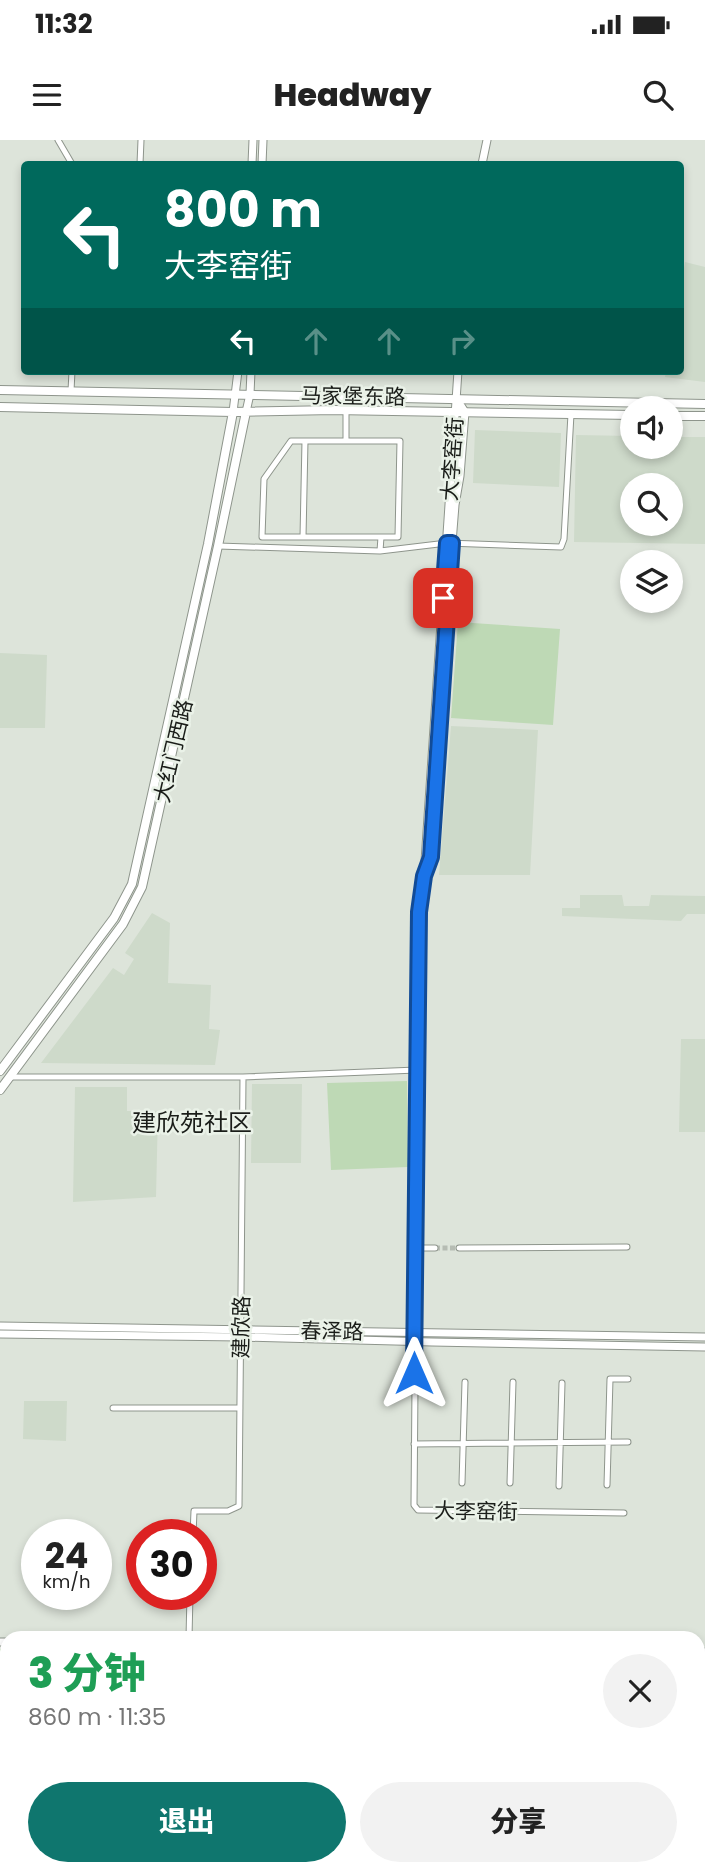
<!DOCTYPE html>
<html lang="zh">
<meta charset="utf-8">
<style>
body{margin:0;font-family:Poppins,"Noto Sans SC",sans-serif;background:#f2f2f2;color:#222;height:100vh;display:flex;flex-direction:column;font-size:26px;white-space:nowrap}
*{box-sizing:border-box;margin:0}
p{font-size:23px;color:#767676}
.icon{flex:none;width:38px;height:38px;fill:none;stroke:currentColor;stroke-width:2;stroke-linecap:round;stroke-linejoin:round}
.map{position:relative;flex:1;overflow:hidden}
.sheet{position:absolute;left:0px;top:1491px;width:705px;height:245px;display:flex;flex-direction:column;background:#fff;border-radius:21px 21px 0 0;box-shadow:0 4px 10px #0003}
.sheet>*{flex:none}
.hud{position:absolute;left:21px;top:21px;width:663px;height:214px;border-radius:7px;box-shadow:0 4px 10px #0003;background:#00695c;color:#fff;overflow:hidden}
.tools{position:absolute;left:620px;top:256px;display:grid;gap:14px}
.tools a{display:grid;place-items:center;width:63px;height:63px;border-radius:50%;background:#fff;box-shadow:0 4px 10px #0003;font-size:35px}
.speed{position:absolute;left:21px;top:1379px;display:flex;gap:14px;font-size:35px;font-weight:700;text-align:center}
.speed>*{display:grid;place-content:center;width:91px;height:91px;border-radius:50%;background:#fff;box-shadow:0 4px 10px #0003;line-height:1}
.speed small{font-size:18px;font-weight:400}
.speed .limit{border:10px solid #d22;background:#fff;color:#111}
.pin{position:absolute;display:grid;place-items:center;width:60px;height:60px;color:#fff;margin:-30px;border-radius:14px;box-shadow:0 4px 10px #0006}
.me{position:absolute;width:77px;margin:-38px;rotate:0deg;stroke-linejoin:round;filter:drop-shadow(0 0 5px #0008)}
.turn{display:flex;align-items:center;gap:24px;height:147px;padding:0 28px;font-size:32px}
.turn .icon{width:91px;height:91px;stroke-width:2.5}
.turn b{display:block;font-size:49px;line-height:60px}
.lanes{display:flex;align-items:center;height:66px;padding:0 28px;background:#0003;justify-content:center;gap:35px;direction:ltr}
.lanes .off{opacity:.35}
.round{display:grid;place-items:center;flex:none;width:74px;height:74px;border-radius:37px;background:#f2f2f2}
.summary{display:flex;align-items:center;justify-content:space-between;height:119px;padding:0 28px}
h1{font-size:42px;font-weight:800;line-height:52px;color:#1e9e55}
.action{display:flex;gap:14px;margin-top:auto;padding:14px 28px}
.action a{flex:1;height:80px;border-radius:42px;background:#0f766e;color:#fff;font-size:28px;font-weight:800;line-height:80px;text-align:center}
.action a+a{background:#f2f2f2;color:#222}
.status{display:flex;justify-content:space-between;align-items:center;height:49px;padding:0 35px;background:#fff;direction:ltr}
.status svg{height:19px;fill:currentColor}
header{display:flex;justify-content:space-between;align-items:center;height:91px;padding:0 28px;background:#fff;font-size:32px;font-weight:800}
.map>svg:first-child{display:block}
</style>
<div class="status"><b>11:32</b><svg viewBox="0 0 49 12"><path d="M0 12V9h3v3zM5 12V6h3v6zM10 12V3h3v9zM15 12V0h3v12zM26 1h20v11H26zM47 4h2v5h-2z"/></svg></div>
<header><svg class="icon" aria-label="menu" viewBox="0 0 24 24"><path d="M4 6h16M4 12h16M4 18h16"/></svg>Headway<svg class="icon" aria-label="search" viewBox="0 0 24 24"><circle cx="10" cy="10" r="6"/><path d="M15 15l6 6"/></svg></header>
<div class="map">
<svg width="705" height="1736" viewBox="0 0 705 1736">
<rect width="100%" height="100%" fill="#dde4da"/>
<path fill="#cedaca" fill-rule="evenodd" d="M685,122L705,127V242L665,237L666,231H681V146Z
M475,290L561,293L559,347L473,343Z
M576,295L632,296V306H670V297H705V404L574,402ZM632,345H670V383H632Z
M0,513L47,515L45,588H0Z
M451,586L538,590L530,735H439Z
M580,755H622L624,766H649L651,755L705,756V774H687L681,781L562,776V768H580Z
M152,773L170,783L168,843L211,845L209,889L220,890L215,925L41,923L113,828L124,835L134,819L125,813Z
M681,899H705V992H679Z
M252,944H302L301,1023H251Z
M75,947H127V971H158L156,1057L73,1062Z
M24,1261H67L66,1301L23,1299Z"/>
<path fill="#bed9b5" d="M458,482L560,489L553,585L451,578Z
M407,941L408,1027L331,1030L327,943Z"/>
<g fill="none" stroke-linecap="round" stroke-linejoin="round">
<path stroke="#b6bcb3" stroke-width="5" stroke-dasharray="5 2.5" stroke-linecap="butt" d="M435,1108H459"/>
<g stroke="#8e958c" stroke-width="7">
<path id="minor" d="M58,0L72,24
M140,24L141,0
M71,251L72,231
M346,301V271
M303,397L305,301
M218,406L380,411L447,403L561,407L564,399L571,274
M380,411L381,397H398L400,301H291L264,339L262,397H381
M424,736L419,772L414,1365L418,1370L624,1373
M9,937H243L417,930
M416,1108H435
M459,1108L627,1107
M113,1268H240
M414,1304L628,1302
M462,1343L465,1242
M510,1343L513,1242
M607,1345L610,1239H628
M559,1346L562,1243
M193,1395L194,1371H228L239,1366L243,937
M189,1498L190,1454
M698,1720L705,1714
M633,1729L639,1736
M564,1736L572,1729
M647,1736L654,1729
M679,1736L687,1729"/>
</g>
<g stroke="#8e958c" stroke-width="9">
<path id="tertiary" d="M252,24L253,0
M262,24L263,0
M482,24L487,0
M456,258L465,272L460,336L455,365L452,403L431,717L424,736L458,231
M233,272L238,231
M246,272L250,254L251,231
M0,1186L705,1197
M0,1194L241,1197L432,1202L705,1207
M0,1502H7
M698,1512H705
M0,1554L7,1556
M698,1569H705"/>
</g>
<g stroke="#8e958c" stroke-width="10">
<path id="secondary" d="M0,250L705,264
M0,267L233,272L334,270L632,275
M670,276H705
M0,931L114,778L132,744L208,404L233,272
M0,950L123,784L142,747L218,406L246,272"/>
</g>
<g stroke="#bfc0bf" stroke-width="11">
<path id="trunk" d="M0,1514H7
M698,1523H705
M0,1546H7
M698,1556H705"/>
</g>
<use href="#minor" stroke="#fff" stroke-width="5"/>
<use href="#tertiary" stroke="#fff" stroke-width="7"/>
<use href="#secondary" stroke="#fff" stroke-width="8"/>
<use href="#trunk" stroke="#8ecc77" stroke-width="10"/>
</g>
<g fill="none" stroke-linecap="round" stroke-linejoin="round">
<g stroke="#114b97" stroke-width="18">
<path id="route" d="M414,1233L419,772L424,736L431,717L452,403H447L443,458"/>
</g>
<use href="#route" stroke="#1a73e8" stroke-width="12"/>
</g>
<g text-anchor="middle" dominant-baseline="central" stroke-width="5" stroke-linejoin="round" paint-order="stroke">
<g font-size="21" fill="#1a1d19" stroke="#eaf2e8">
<text transform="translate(353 256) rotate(1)">马家堡东路</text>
<text transform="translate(452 319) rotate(-86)">大李窑街</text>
<text transform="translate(173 611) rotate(-77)">大红门西路</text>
<text transform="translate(241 1187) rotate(-89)">建欣路</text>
<text transform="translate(332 1191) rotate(1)">春泽路</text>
<text transform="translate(476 1371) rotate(1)">大李窑街</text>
</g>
<g font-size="24" fill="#1a1d19" stroke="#eaf2e8">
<text x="192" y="982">建欣苑社区</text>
</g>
</g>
</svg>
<div class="tools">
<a><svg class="icon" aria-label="sound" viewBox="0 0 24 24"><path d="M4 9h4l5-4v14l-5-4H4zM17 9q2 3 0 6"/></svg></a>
<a><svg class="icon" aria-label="search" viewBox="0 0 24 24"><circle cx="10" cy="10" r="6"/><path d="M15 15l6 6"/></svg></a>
<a><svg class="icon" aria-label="layers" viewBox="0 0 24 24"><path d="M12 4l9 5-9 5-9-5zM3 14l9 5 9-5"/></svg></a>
</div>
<div class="speed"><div>24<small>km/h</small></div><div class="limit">30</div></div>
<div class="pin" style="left:443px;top:458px;background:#d93025"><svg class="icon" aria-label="arrive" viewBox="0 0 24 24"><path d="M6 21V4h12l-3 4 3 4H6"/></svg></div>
<svg class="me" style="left:414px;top:1233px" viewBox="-20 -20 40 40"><path d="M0-17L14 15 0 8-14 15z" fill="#1a73e8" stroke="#fff" stroke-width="4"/></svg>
<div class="hud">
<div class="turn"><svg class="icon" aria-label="left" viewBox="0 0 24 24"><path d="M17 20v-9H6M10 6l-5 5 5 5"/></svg><div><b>800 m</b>大李窑街</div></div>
<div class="lanes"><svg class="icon" aria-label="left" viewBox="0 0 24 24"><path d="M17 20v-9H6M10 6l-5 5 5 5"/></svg><svg class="icon off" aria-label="ahead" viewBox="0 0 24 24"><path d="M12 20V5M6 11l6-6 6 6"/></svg><svg class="icon off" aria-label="ahead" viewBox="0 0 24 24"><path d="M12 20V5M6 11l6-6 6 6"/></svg><svg class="icon off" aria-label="right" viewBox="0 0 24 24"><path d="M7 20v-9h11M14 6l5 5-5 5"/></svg></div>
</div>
<section class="sheet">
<div class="summary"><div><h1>3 分钟</h1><p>860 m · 11:35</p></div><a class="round"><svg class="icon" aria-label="close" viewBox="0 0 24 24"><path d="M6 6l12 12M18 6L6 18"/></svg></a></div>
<div class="action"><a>退出</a><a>分享</a></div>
</section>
</div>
